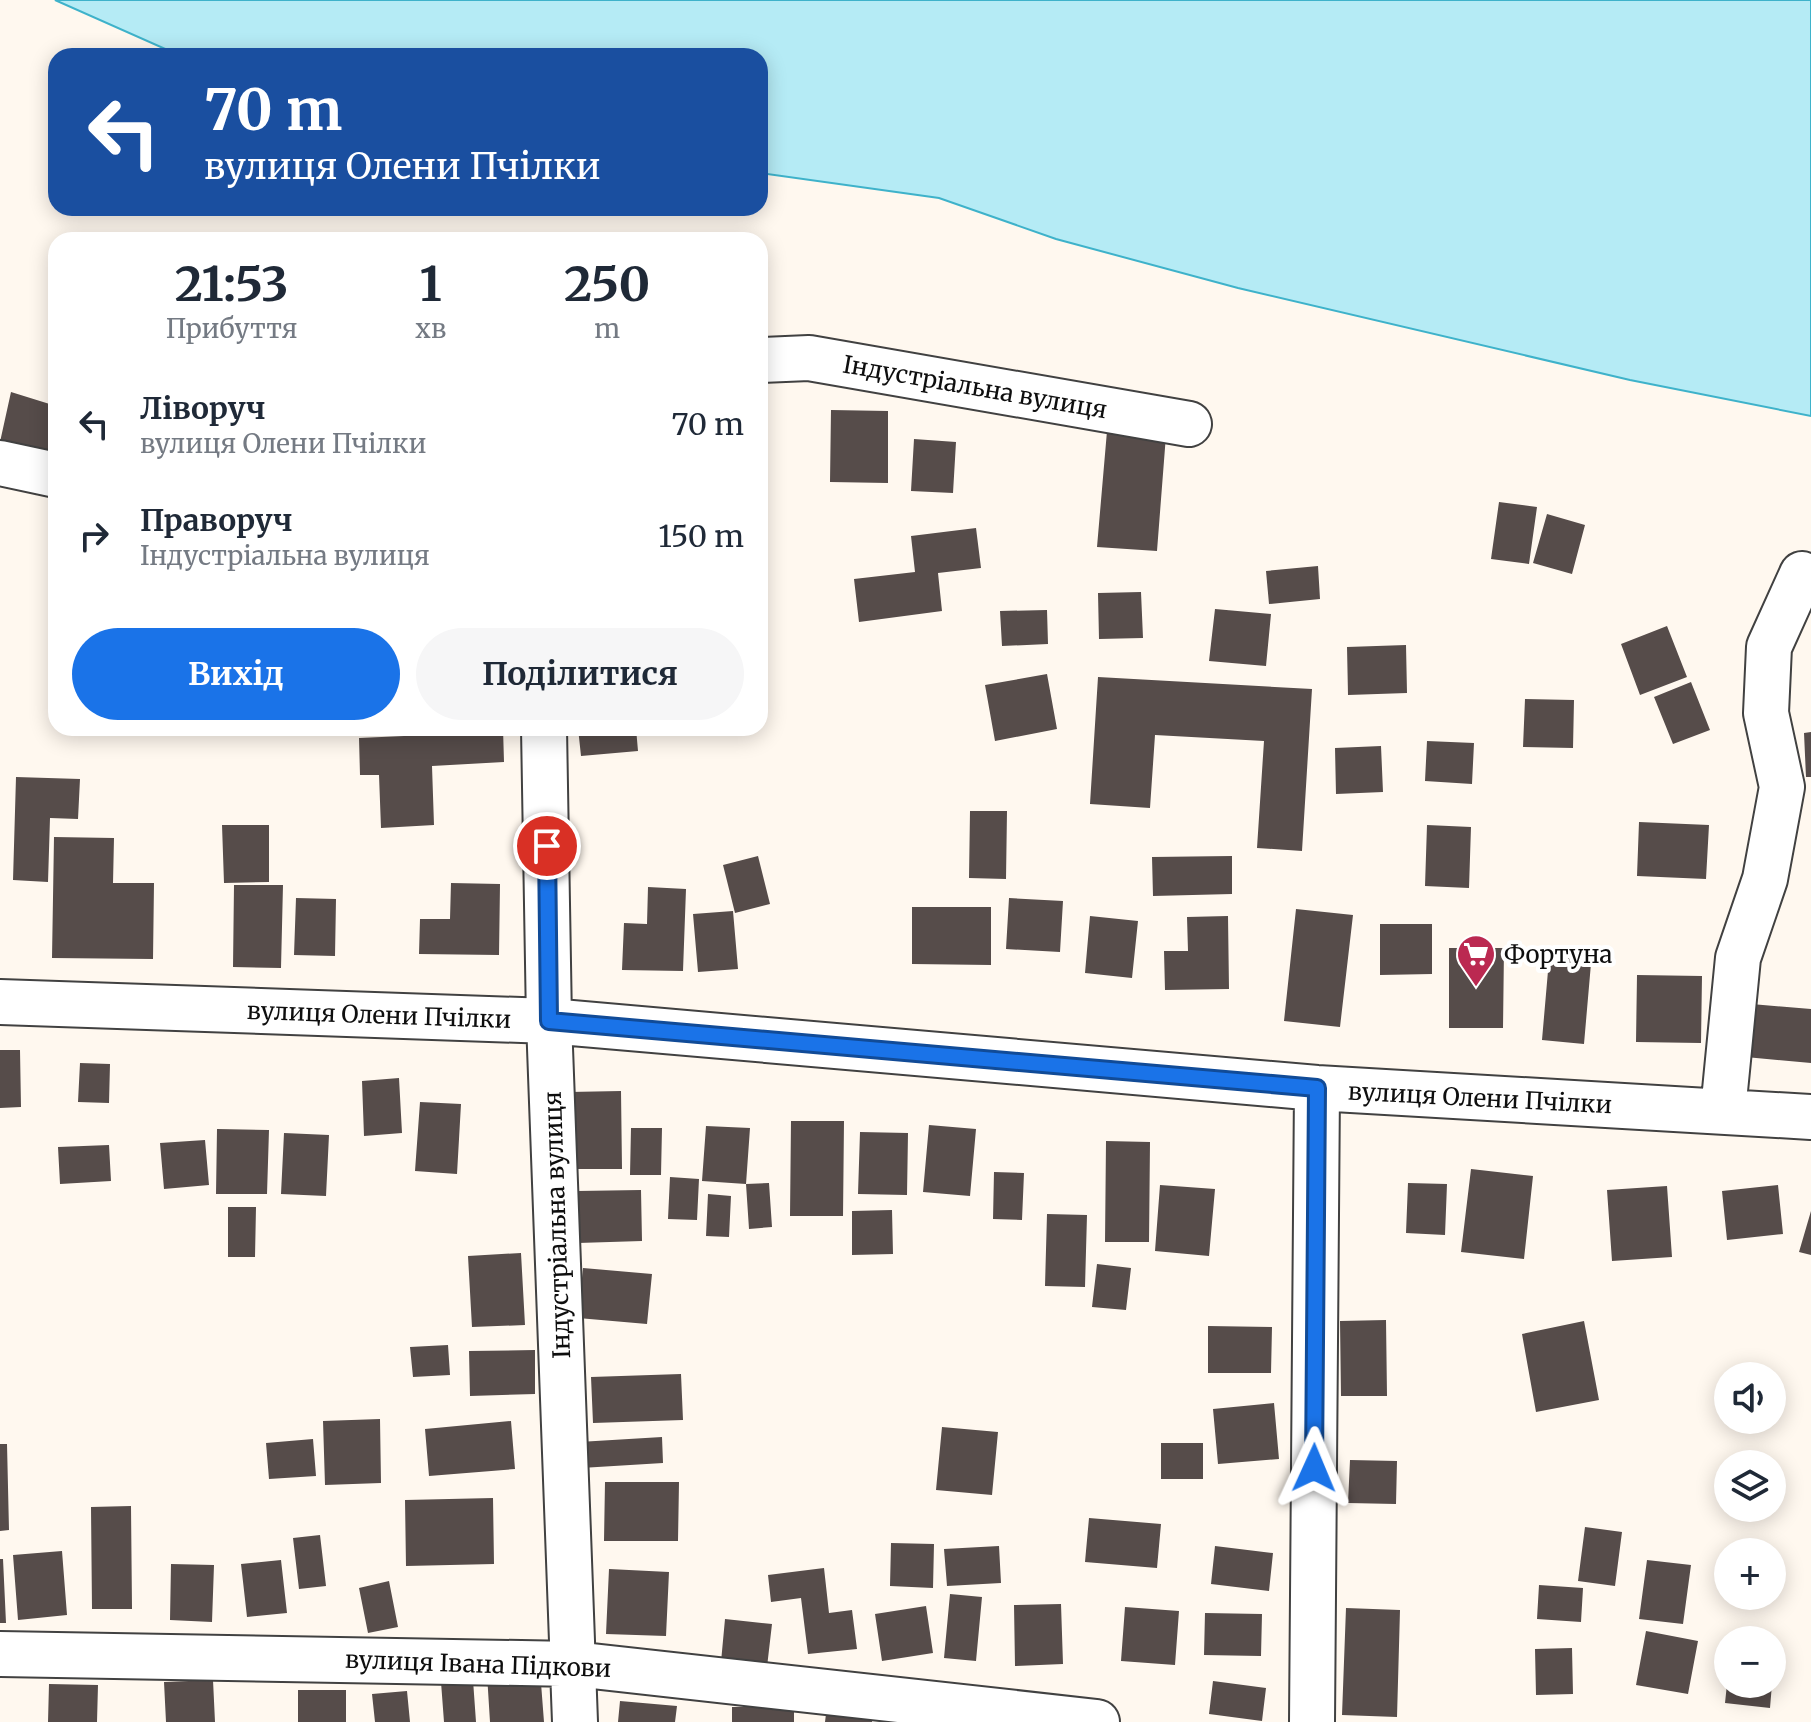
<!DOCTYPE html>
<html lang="uk">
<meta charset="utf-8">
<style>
body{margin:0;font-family:Merriweather,serif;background:#f6f6f7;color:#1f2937;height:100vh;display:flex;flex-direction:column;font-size:30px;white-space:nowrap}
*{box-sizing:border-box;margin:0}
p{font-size:26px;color:#747a83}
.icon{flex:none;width:44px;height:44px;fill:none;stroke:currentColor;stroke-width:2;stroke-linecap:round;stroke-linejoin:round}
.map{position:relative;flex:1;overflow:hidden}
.panel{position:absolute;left:48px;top:232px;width:720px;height:504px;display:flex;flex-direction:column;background:#fff;border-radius:24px;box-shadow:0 4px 20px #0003}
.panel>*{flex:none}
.hud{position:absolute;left:48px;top:48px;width:720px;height:168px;border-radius:24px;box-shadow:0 4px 20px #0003;background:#1a4fa0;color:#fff;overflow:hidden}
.tools{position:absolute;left:1714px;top:1362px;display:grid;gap:16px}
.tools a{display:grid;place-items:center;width:72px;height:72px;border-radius:50%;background:#fff;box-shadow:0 4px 20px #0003;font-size:40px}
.pin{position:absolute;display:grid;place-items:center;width:68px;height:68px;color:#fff;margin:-34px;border:4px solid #fff;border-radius:50%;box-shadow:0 2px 8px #0007}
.me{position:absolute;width:88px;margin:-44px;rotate:1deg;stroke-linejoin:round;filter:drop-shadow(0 0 6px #0008)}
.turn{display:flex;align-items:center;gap:28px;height:168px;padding:0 24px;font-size:36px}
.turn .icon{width:104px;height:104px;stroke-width:2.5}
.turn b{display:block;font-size:56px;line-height:68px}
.eta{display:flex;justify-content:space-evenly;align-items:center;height:136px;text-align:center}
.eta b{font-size:48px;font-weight:700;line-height:56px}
.cta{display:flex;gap:16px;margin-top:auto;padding:16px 24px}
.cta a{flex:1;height:92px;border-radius:48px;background:#1a73e8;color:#fff;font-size:32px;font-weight:700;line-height:92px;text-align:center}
.cta a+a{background:#f6f6f7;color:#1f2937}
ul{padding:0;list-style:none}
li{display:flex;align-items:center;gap:24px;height:112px;padding:0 24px}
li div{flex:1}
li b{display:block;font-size:30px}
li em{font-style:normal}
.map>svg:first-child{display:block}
</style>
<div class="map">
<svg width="1811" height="1722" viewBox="0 0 1811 1722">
<rect width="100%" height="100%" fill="#fff8ef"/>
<path fill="#b5ebf5" stroke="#3eb2ca" stroke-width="2" d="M55,0H1811V416L1630,380L1238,288L1056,239L939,198L760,173V56H181Z"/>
<path fill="#564c4a" d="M11,392L56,406V459L0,442Z
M831,410L888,411V483L830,482Z
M1107,431L1166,435L1157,551L1097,547Z
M914,439L956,442L953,493L911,491Z
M1499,502L1537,507L1529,564L1491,559Z
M1547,514L1585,525L1572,574L1533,563Z
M976,528L981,568L938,573L942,611L859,622L854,579L915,572L911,536Z
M1318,566L1320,599L1269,604L1266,571Z
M1141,592L1143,638L1099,639L1098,593Z
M1215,609L1271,614L1266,666L1209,661Z
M1047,610L1048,644L1002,646L1000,611Z
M1667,626L1687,677L1640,695L1621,644Z
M1406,645L1407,693L1348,695L1347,647Z
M1047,674L1057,729L995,741L985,685Z
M1098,677L1312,689L1302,851L1257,848L1264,741L1155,735L1150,808L1090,804Z
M1691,682L1710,730L1673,744L1654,697Z
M1525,699L1574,700L1573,748L1523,747Z
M404,728H503L504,762L432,766L434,825L381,828L379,775H360L359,738L404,736Z
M578,728H636L638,751L581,756Z
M1811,732V777H1806L1804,733Z
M1427,741L1474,743L1472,784L1425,781Z
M1381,746L1383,792L1336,794L1335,748Z
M16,777L80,779L78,819L50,818L48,882L13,880Z
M970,811H1007L1006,879L969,878Z
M1639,822L1709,825L1706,879L1637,876Z
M222,825H269V882L224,883Z
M1427,825L1471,827L1469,888L1425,886Z
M54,837L114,838L113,883H154L153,959L52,958Z
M758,856L770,904L735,913L723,865Z
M1232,856V894L1153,896L1152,857Z
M451,883L500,884L499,955L419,954L420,919H450Z
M234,885H283L281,968L233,967Z
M648,887L686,889L683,971L622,970L624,923L647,924Z
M296,898L336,899L335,956L294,955Z
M1009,898L1063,901L1060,952L1006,949Z
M912,907H991V965L912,964Z
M1296,909L1353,915L1340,1027L1284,1021Z
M733,911L738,969L698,972L693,914Z
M1090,916L1138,921L1132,978L1085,973Z
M1228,916L1229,989L1165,990L1164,951H1188L1187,917Z
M1380,924H1432V974L1380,975Z
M1449,948H1504L1503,1028H1449Z
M1550,948L1592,952L1584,1044L1542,1040Z
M1637,975L1702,976L1701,1043L1636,1042Z
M1740,1003L1811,1009V1063L1735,1056Z
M0,1050H20L21,1107L0,1108Z
M80,1063L110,1064L109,1103L78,1102Z
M399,1078L402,1133L364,1136L362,1081Z
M621,1091L622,1169H570L569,1092Z
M420,1102L461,1104L457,1174L415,1171Z
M791,1121H844L843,1216H790Z
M929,1125L976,1129L970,1196L923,1192Z
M706,1126L750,1128L746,1184L702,1181Z
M631,1128H662L661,1175H630Z
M217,1129L269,1130L267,1194H216Z
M860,1132L908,1133L907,1195L858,1194Z
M284,1133L329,1135L326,1196L281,1194Z
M205,1140L209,1185L164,1189L160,1143Z
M1106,1141L1150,1142L1149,1242H1105Z
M109,1145L111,1181L60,1184L58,1147Z
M1471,1169L1533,1176L1524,1259L1461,1252Z
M994,1172L1024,1173L1022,1220L993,1219Z
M670,1177L699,1179L697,1220L668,1219Z
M769,1183L772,1227L749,1229L746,1184Z
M1408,1183L1447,1184L1445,1235L1406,1233Z
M1160,1185L1215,1189L1209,1256L1155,1251Z
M1778,1185L1783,1234L1727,1240L1722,1191Z
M1667,1186L1672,1257L1612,1261L1607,1190Z
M641,1190L642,1241L578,1243L577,1191Z
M708,1194L731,1196L729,1237L706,1236Z
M228,1207H256L255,1257H228Z
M892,1210L893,1254L852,1255V1211Z
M1811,1211V1255L1799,1252Z
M1047,1214L1087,1215L1085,1287L1045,1286Z
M521,1253L525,1325L472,1327L468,1256Z
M1097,1264L1131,1268L1126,1310L1092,1307Z
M583,1268L652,1274L647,1324L578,1318Z
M1386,1320L1387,1396H1341L1340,1321Z
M1584,1321L1599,1400L1536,1412L1522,1334Z
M1208,1326L1272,1327L1271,1373H1208Z
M448,1345L450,1375L413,1377L410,1347Z
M535,1350V1394L470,1396L469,1351Z
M681,1374L683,1420L593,1423L591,1377Z
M1274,1403L1279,1459L1218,1464L1213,1409Z
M380,1419L381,1483L325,1485L323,1421Z
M511,1421L515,1469L429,1476L425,1429Z
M942,1427L998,1432L992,1495L936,1490Z
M662,1437L663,1463L581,1468L579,1442Z
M313,1439L316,1476L269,1479L266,1443Z
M1161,1443H1203V1479H1161Z
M0,1444H7L9,1530L0,1531Z
M1350,1460L1397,1461L1396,1504L1348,1503Z
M605,1482H679L678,1541H604Z
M493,1498L494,1564L406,1566L405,1500Z
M131,1506L132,1609H92L91,1507Z
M1089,1518L1161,1524L1157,1568L1085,1562Z
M1585,1527L1622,1532L1615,1586L1578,1581Z
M320,1535L326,1586L299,1589L293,1538Z
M891,1543L934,1544L933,1588L890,1586Z
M999,1546L1001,1583L947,1586L944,1549Z
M1215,1546L1273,1553L1269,1591L1211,1584Z
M62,1551L67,1615L18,1620L13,1555Z
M0,1559H3L6,1623H0Z
M281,1560L287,1613L247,1617L241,1564Z
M1647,1560L1691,1565L1683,1624L1639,1619Z
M171,1564L214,1565L212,1622L170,1620Z
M824,1568L829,1613L852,1610L857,1649L808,1654L801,1598L771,1602L768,1575Z
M609,1569L669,1572L666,1636L606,1634Z
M389,1581L398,1627L368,1633L359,1588Z
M1539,1585L1583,1588L1581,1622L1537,1619Z
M950,1594L982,1597L976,1661L944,1658Z
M1061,1604L1063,1664L1015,1666L1014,1605Z
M926,1606L933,1653L882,1661L875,1614Z
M1125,1607L1179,1611L1175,1665L1121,1661Z
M1346,1608L1400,1610L1397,1717L1342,1715Z
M1205,1613L1262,1614L1261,1656L1204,1655Z
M725,1619L772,1624L767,1667L721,1662Z
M1646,1631L1698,1641L1688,1694L1636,1685Z
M1572,1648L1573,1694L1536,1695L1535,1649Z
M540,1670L544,1722H490L487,1674Z
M213,1680L215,1722H166L164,1682Z
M473,1680L476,1722H444L441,1682Z
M1213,1681L1266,1688L1262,1721L1209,1714Z
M49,1684L98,1685L97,1722H48Z
M1727,1684H1772L1770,1708L1725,1703Z
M298,1690H346V1722H298Z
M407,1691L410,1722H375L372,1694Z
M620,1701L677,1706L675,1722H618Z
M794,1706V1722H732V1707Z
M827,1706L873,1713L872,1722H825Z"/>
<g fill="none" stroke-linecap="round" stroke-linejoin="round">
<g stroke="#414141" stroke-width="48">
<path id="minor" d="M760,360L809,358L1189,424
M0,463L56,475
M544,728L549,1021L575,1722
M0,1002L549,1021L1317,1088L1811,1117
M1723,1111L1738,958L1765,879L1782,787L1766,713L1769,647L1802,574
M0,1654L574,1664L1097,1722
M1312,1722L1317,1088"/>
</g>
<use href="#minor" stroke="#fff" stroke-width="44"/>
</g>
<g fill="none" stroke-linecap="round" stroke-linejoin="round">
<g stroke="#114b97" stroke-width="20">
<path id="route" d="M547,846L549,1021L1317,1088L1314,1468"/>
</g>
<use href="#route" stroke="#1a73e8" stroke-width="14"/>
</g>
<defs>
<g id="supermarket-pin" transform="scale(2)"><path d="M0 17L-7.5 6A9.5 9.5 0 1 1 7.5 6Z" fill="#bb2951" stroke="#fff"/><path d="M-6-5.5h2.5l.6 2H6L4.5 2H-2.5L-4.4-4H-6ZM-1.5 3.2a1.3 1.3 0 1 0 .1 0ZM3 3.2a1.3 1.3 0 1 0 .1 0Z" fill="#fff"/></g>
</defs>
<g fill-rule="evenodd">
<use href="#supermarket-pin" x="1476" y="954"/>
</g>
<g text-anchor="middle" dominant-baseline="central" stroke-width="8" stroke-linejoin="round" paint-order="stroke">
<g font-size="24" fill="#0e0e0e" stroke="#fff">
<text transform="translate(975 387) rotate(10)">Індустріальна вулиця</text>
<text transform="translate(379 1015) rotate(2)">вулиця Олени Пчілки</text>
<text transform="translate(1480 1098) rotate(3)">вулиця Олени Пчілки</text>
<text transform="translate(557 1225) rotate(-92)">Індустріальна вулиця</text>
<text transform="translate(478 1664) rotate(2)">вулиця Івана Підкови</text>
</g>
<g font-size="24" fill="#0e0e0e" stroke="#fff" text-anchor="start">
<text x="1504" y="954">Фортуна</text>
</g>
</g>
</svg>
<div class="tools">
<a><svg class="icon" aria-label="sound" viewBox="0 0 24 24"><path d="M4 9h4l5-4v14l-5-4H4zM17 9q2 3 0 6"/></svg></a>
<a><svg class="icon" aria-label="layers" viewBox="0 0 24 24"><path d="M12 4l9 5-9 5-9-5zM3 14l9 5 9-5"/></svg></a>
<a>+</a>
<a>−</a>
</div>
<div class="pin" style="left:547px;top:846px;background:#d93025"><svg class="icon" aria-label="arrive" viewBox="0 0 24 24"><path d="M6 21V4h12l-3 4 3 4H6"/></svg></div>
<svg class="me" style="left:1314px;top:1468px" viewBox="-20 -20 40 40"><path d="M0-17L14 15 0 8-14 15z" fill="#1a73e8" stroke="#fff" stroke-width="4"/></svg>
<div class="hud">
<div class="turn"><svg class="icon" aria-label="left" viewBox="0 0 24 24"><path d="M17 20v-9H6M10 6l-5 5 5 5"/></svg><div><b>70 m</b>вулиця Олени Пчілки</div></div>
</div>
<section class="panel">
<div class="eta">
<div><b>21:53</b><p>Прибуття</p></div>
<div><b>1</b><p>хв</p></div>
<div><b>250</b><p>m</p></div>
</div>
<ul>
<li><svg class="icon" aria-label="left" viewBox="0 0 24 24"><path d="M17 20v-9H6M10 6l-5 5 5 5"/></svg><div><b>Ліворуч</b><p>вулиця Олени Пчілки</p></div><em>70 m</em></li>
<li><svg class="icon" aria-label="right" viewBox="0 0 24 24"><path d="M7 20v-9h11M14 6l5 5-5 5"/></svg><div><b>Праворуч</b><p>Індустріальна вулиця</p></div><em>150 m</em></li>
</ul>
<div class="cta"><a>Вихід</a><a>Поділитися</a></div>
</section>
</div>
